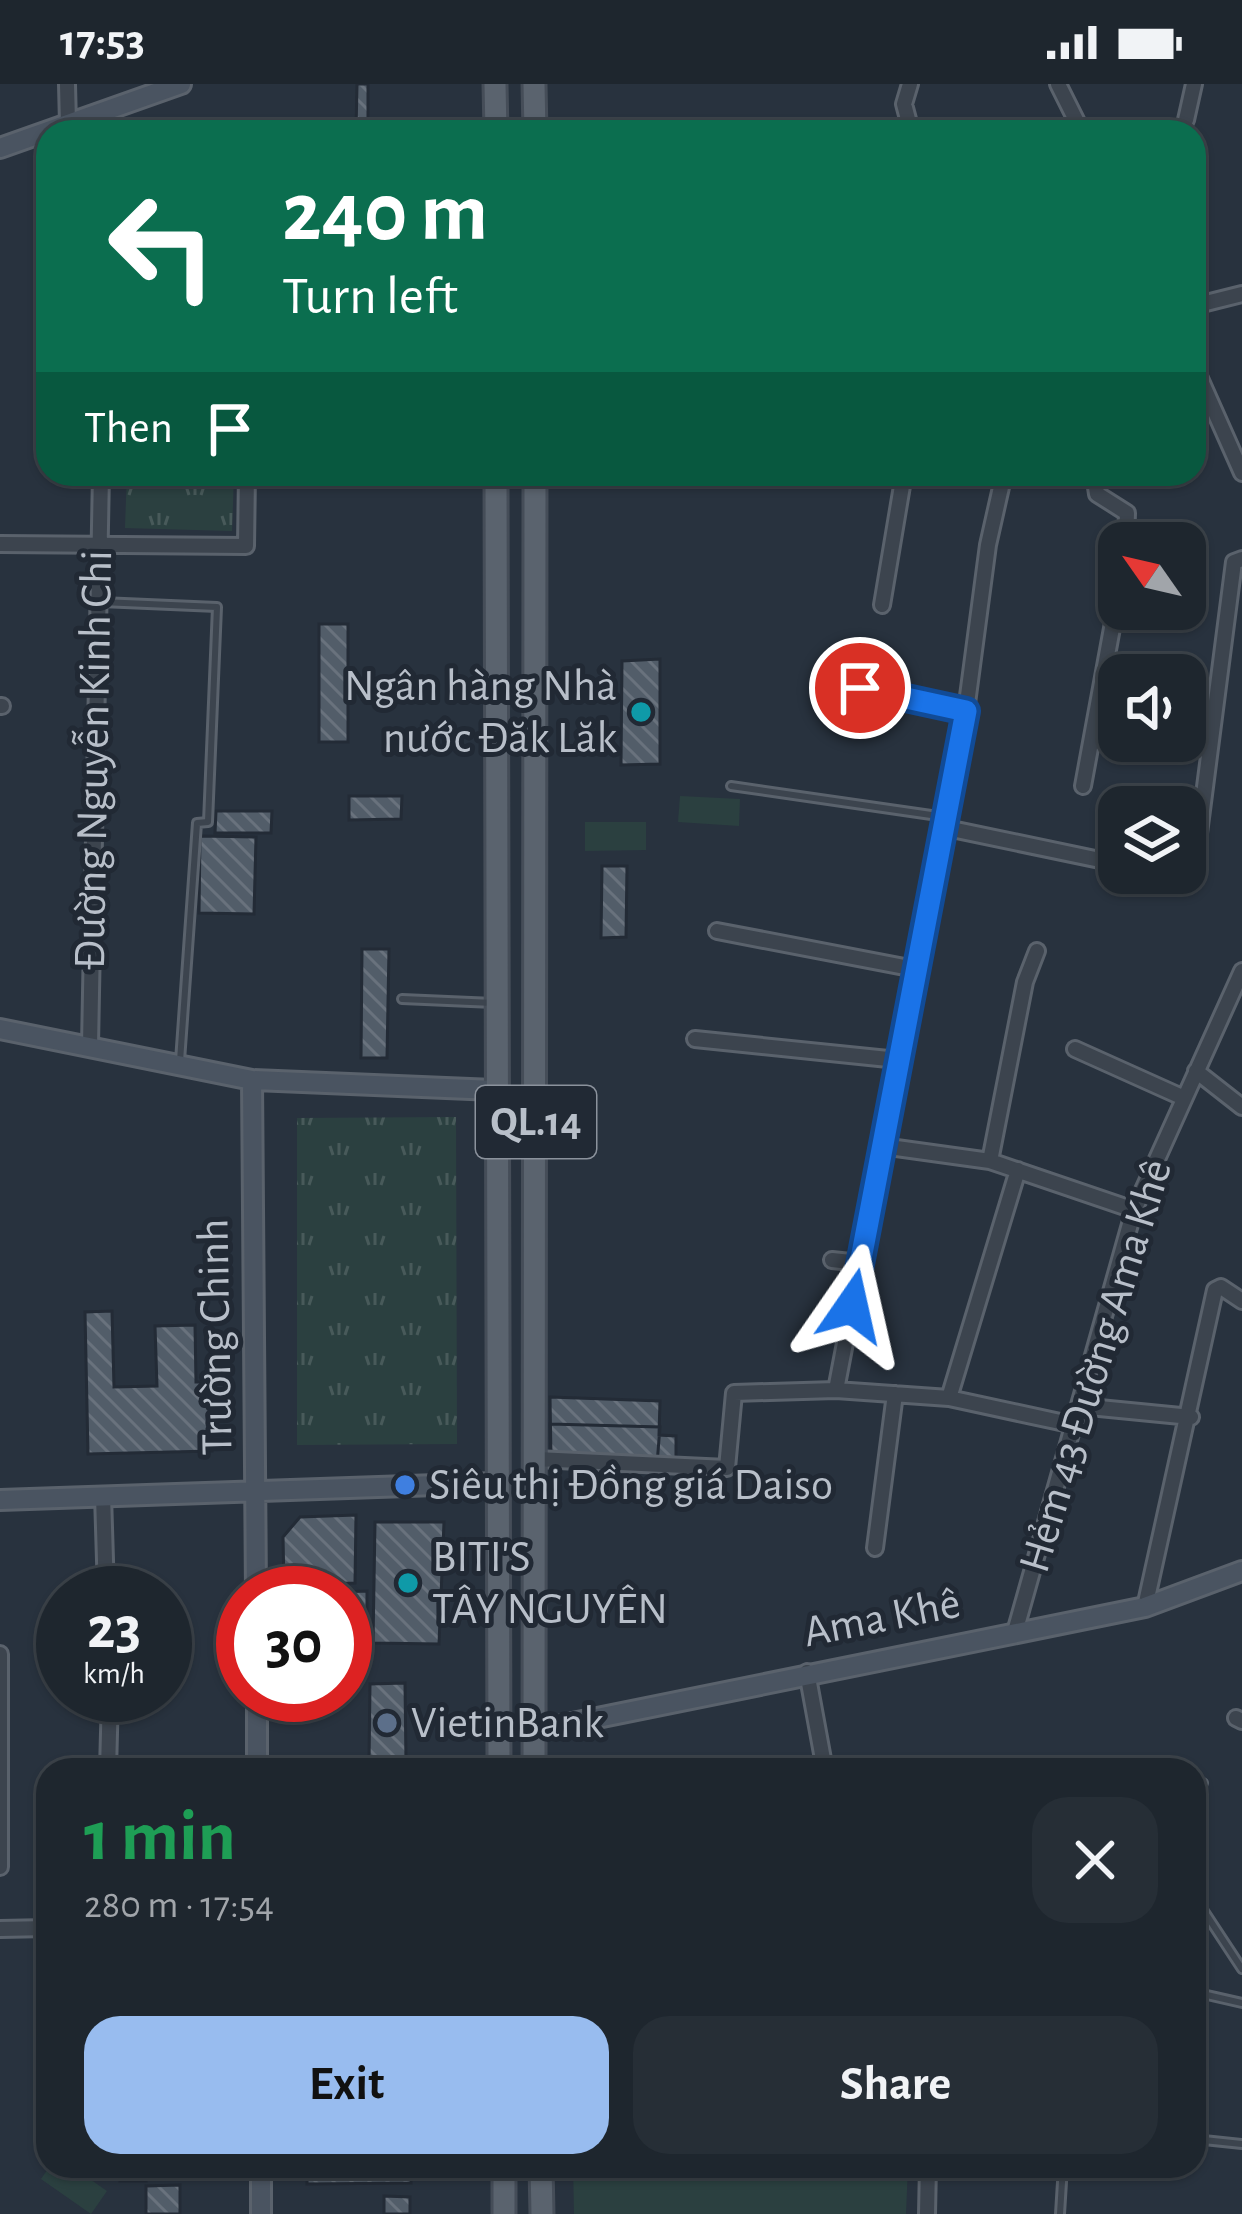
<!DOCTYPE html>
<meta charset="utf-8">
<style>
body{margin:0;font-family:"Alegreya Sans",sans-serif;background:#262e36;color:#f1f3f6;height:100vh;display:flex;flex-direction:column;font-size:45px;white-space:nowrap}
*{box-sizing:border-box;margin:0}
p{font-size:39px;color:#a1a5aa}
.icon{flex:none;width:66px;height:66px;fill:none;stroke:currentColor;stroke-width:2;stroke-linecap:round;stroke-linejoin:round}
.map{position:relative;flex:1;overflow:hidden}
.sheet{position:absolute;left:36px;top:1674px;width:1170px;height:420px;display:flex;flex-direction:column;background:#1e262e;border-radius:36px;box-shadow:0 3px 9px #0004,0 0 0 3px #3c434a}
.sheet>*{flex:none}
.guide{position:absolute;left:36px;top:36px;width:1170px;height:366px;border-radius:36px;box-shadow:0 3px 9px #0004,0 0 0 3px #3c434a;background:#0b6e4f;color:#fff;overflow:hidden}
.needle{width:78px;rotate:304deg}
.buttons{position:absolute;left:1098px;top:438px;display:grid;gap:24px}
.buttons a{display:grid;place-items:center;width:108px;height:108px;border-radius:24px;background:#1e262e;box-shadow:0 3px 9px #0004,0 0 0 3px #3c434a;font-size:60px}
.speed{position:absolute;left:36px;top:1482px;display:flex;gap:24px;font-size:60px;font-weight:700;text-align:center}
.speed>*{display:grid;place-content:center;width:156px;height:156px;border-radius:50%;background:#1e262e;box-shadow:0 3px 9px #0004,0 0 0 3px #3c434a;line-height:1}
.speed small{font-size:30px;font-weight:400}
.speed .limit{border:18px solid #d22;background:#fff;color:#111}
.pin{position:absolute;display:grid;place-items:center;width:102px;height:102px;color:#fff;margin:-51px;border:6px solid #fff;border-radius:50%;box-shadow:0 3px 12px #0007}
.me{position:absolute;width:132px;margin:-66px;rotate:11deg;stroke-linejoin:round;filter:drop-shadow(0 0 9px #0008)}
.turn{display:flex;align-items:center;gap:42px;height:252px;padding:0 48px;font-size:54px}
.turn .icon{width:156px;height:156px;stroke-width:2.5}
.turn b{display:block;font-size:84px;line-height:102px}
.then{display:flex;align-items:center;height:114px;padding:0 48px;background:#0003;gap:24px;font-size:45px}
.round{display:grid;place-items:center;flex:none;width:126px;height:126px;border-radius:36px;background:#262e36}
.overview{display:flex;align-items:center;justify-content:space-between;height:204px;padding:0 48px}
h1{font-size:72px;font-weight:700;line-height:90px;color:#1e9e55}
.action{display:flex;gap:24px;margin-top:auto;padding:24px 48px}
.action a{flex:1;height:138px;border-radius:36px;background:#98bcef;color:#111;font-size:48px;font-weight:700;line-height:138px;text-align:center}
.action a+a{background:#262e36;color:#f1f3f6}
.status{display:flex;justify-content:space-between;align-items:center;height:84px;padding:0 60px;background:#1e262e;direction:ltr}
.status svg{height:33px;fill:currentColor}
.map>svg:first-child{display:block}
</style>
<div class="status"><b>17:53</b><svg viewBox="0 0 49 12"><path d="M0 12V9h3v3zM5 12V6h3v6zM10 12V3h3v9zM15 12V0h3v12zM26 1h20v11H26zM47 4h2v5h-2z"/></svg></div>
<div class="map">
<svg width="1242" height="2130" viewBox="0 0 1242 2130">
<defs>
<pattern id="grass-tufts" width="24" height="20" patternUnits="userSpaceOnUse" patternTransform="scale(3)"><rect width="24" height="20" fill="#2b4040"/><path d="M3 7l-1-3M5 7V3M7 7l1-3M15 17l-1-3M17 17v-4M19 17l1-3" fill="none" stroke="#485a5a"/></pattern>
<pattern id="building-back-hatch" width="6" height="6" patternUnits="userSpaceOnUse" patternTransform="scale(3)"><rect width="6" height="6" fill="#525d69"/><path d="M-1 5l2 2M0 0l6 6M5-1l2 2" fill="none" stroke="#69727d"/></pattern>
</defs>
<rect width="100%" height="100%" fill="#28323e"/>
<path fill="url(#grass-tufts)" d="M127,390H234L232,447L125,444Z
M456,1033L457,1360L297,1361V1034Z"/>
<path fill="#2b4040" d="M680,712L740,715L739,742L678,738Z
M585,738H646V766L585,767Z
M50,2082H71L107,2107L91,2130L41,2095Z
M573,2082H908L906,2130H574Z"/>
<path fill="url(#building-back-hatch)" stroke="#232b36" stroke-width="3" d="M357,0H368V48H356Z
M319,540H348V658H319Z
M660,575V680L621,681L622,577Z
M349,712H402L401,735L349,736Z
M216,727H272L271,749H215Z
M200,752L256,753L254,830L199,829Z
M602,782H627L626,853L601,854Z
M362,865H389L387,974H361Z
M112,1227L114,1303L157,1302L155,1242L195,1241L196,1298H211L212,1367L88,1370L85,1228Z
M550,1313L660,1317L659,1351L676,1352V1381L551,1376Z
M550,1340L660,1343L657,1380L551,1376Z
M356,1431L355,1499L284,1501L283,1453L300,1433Z
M375,1438H444L439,1560L373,1559Z
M367,1507V1558L345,1559V1509H313Z
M405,1599L406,1679H369L370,1600Z
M120,2082H146V2097H120Z
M307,2082H411V2099L307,2100Z
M180,2101V2130H146V2102Z
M384,2112L410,2113V2130H384Z"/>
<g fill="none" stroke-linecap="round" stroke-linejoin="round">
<g stroke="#5a626c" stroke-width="12">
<path id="lane" d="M101,518L217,523L208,738L197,739L180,977
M731,702L945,733
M402,915L494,919
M1194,1723L1203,1699
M1194,1812L1242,1885
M1194,1908L1242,1919
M1194,2055L1242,2060
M1060,2130L1063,2082"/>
</g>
<g stroke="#5a626c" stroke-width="20">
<path id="street" d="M67,0L68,40
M1058,0L1082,48
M1186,36L1194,0
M909,39L904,20L910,0
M1194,222L1242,210
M1194,281L1242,389
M1094,390L1097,410L1127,429L1126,459
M0,460L246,462L247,390
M882,521L904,390
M825,596L966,627
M0,622H2
M1083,702L1119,506
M942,743L1119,780
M1161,789L1193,796L1234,478L1242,475
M717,847L915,885
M695,955L898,976
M90,961L101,390
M1075,965L1184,1014
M1196,987L1242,1023
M882,1062L990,1077L1134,1126
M990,1077L1025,898L1037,867
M832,1176L860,1179
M836,1306L966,627L988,461L1004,390
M949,1314L1018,1086
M1079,1322L1191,1333
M536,1375L727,1384L734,1309L836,1306L949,1314L1074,1341
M103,1411L106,1509
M875,1464L895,1310
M1145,1523L1215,1206L1221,1203L1242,1217
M1015,1548L1134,1126L1242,887
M0,1570V1783
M807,1588L825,1686
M1236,1634L1242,1637
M108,1686L110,1611
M0,1845L48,1844
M927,2130L928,2082"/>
</g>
<g stroke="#5a626c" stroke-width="24">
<path id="secondary" d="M0,64L181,0
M0,945L252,996L494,1006
M252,996L256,1509
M0,1416L495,1399
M257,1611V1686
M533,1647L1145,1523L1242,1487
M261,2082V2130"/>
</g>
<g stroke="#454d58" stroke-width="27">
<path id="primary" d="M495,0L496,48
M534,0L535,48
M496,390L499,1686
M534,1686L535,390
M504,2082V2130
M541,2082L542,2130"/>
</g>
<use href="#lane" stroke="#3c444e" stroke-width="6"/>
<use href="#street" stroke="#3c444e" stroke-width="14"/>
<use href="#secondary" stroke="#4a5461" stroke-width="18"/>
<use href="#primary" stroke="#5a636e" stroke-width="21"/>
</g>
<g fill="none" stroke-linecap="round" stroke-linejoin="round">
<g stroke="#114b97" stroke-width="30">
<path id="route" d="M852,1222L966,627L860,604"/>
</g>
<use href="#route" stroke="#1a73e8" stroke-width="21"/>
</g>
<g fill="#0f9aa8" stroke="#212934" stroke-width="4.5">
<circle cx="641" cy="628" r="12"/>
<circle cx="408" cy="1499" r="12"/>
</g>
<circle fill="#3f7fe0" stroke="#212934" stroke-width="4.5" cx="405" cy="1401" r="12"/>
<circle fill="#5c6f8a" stroke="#212934" stroke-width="4.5" cx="387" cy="1639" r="12"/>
<g text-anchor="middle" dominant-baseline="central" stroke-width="10" stroke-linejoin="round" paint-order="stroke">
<rect fill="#212934" stroke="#8b929c" stroke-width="3" x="476" y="1002" width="120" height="72" rx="9"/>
<g font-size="42" font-weight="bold" fill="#b8bfc9">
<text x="536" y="1038">QL.14</text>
</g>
<g font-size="45" fill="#b8bfc9" stroke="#212934" text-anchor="start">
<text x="617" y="602" text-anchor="end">Ngân hàng Nhà<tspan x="617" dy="52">nước Đăk Lăk</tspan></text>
<text x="429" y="1401">Siêu thị Đồng giá Daiso</text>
<text x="432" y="1473">BITI'S<tspan x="432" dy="52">TÂY NGUYÊN</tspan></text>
<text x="411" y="1639">VietinBank</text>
</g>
<g font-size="45" fill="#b8bfc9" stroke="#212934">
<text transform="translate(94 676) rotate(-89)">Đường Nguyễn Kinh Chi</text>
<text transform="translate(216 1253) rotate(-91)">Trường Chinh</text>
<text transform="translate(1096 1282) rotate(-73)">Hẻm 43 Đường Ama Khê</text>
<text transform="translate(882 1534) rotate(-11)">Ama Khê</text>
</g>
</g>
</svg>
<div class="buttons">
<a><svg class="needle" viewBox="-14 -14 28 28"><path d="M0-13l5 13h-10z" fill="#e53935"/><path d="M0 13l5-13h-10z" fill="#a1a5aa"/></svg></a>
<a><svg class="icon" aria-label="sound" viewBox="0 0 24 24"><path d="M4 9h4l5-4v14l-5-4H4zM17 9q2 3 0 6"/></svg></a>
<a><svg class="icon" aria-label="layers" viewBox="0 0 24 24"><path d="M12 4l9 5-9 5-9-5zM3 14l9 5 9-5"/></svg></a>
</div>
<div class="speed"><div>23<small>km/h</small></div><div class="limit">30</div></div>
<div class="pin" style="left:860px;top:604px;background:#d93025"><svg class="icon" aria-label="arrive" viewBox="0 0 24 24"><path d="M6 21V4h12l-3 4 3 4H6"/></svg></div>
<svg class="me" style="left:852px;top:1222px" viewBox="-20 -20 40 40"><path d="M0-17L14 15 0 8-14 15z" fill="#1a73e8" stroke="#fff" stroke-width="4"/></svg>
<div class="guide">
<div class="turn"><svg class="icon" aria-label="left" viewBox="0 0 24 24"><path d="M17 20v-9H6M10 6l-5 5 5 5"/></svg><div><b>240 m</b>Turn left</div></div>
<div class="then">Then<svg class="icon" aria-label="arrive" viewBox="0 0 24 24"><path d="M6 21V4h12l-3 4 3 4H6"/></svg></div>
</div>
<section class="sheet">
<div class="overview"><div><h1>1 min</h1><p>280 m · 17:54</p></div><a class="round"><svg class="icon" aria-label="close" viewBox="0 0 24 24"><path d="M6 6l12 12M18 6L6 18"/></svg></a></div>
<div class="action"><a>Exit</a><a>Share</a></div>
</section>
</div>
